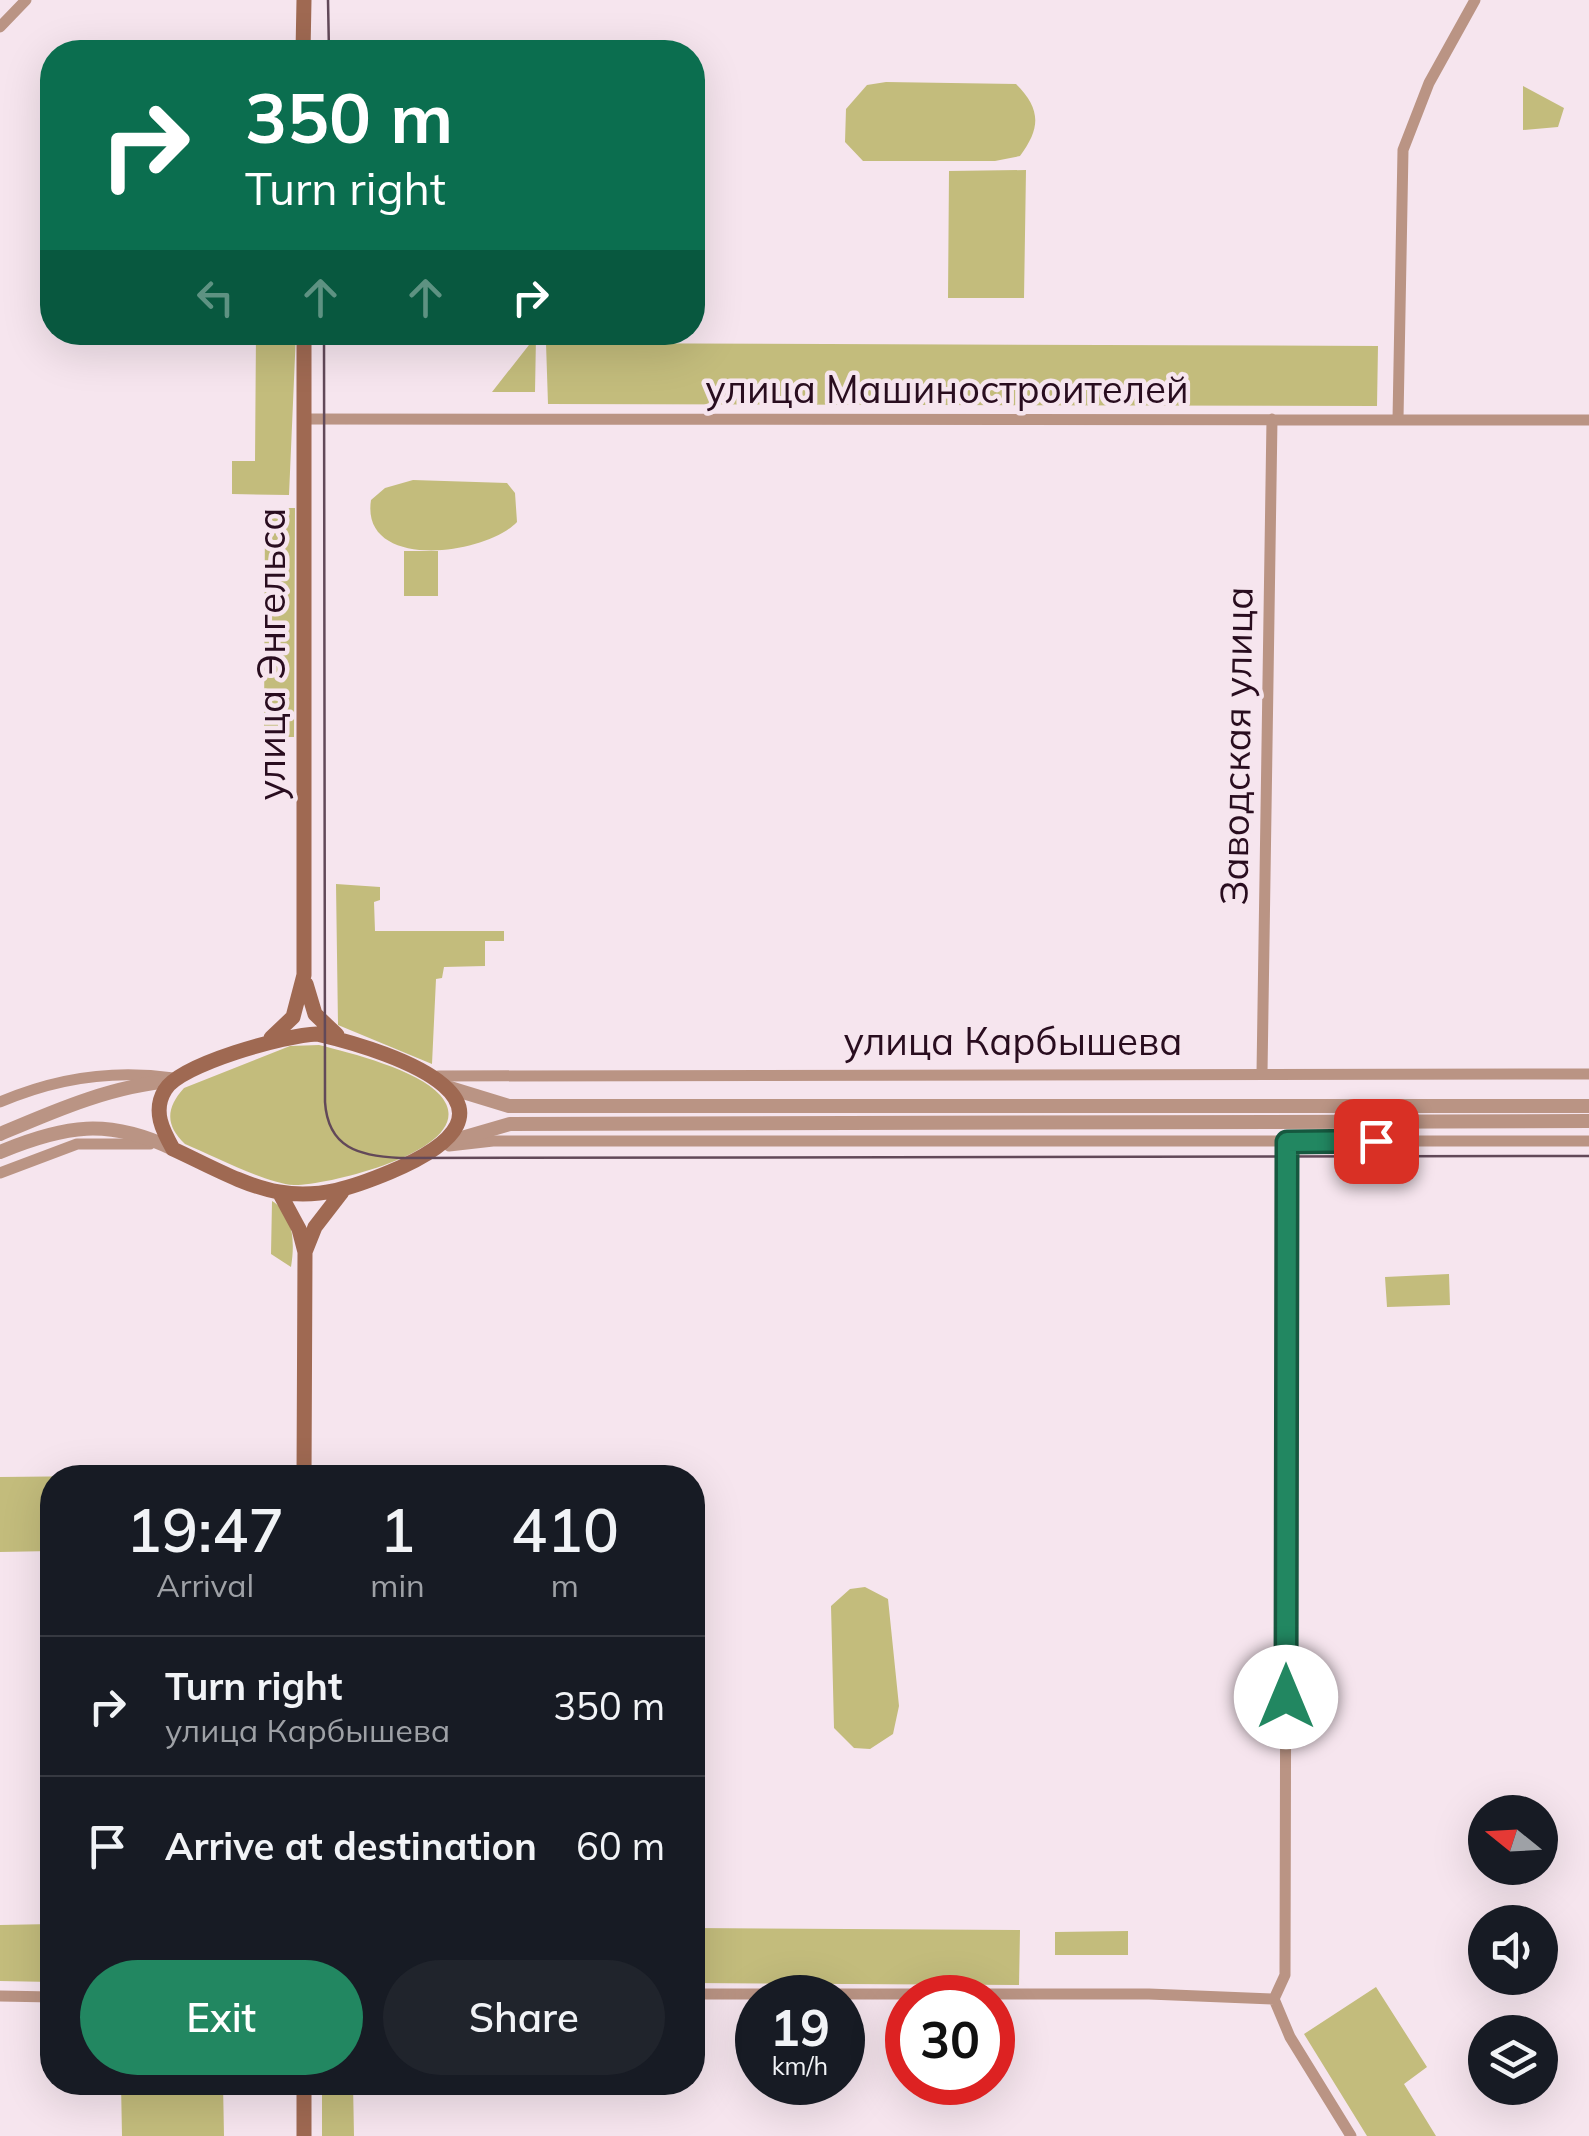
<!DOCTYPE html>
<meta charset="utf-8">
<style>
body{margin:0;font-family:Mulish,sans-serif;background:#20242c;color:#f1f3f6;height:100vh;display:flex;flex-direction:column;font-size:38px;white-space:nowrap}
*{box-sizing:border-box;margin:0}
p{font-size:32px;color:#9ea1a6}
.icon{flex:none;width:55px;height:55px;fill:none;stroke:currentColor;stroke-width:2;stroke-linecap:round;stroke-linejoin:round}
.map{position:relative;flex:1;overflow:hidden}
.side{position:absolute;left:40px;top:1465px;width:665px;height:630px;display:flex;flex-direction:column;background:#171b24;border-radius:40px;box-shadow:0 10px 40px #0002}
.side>*{flex:none}
.guide{position:absolute;left:40px;top:40px;width:665px;height:305px;border-radius:40px;box-shadow:0 10px 40px #0002;background:#0b6e4f;color:#fff;overflow:hidden}
.needle{width:65px;rotate:288deg}
.fabs{position:absolute;left:1468px;top:1795px;display:grid;gap:20px}
.fabs a{display:grid;place-items:center;width:90px;height:90px;border-radius:50%;background:#171b24;box-shadow:0 10px 40px #0002;font-size:50px}
.speed{position:absolute;left:735px;top:1975px;display:flex;gap:20px;font-size:50px;font-weight:700;text-align:center}
.speed>*{display:grid;place-content:center;width:130px;height:130px;border-radius:50%;background:#171b24;box-shadow:0 10px 40px #0002;line-height:1}
.speed small{font-size:25px;font-weight:400}
.speed .limit{border:15px solid #d22;background:#fff;color:#111}
.pin{position:absolute;display:grid;place-items:center;width:85px;height:85px;color:#fff;margin:-42px;border-radius:20px;box-shadow:0 5px 15px #0006}
.me{position:absolute;width:110px;margin:-55px;rotate:0deg;stroke-linejoin:round;filter:drop-shadow(0 0 8px #0008)}
.turn{display:flex;align-items:center;gap:35px;height:210px;padding:0 40px;font-size:45px}
.turn .icon{width:130px;height:130px;stroke-width:2.5}
.turn b{display:block;font-size:70px;line-height:85px}
.lanes{display:flex;align-items:center;height:95px;padding:0 40px;background:#0003;justify-content:center;gap:50px;direction:ltr}
.lanes .off{opacity:.35}
.eta{display:flex;justify-content:space-evenly;align-items:center;height:170px;text-align:center}
.eta b{font-size:60px;font-weight:600;line-height:70px}
.action{display:flex;gap:20px;margin-top:auto;padding:20px 40px}
.action a{flex:1;height:115px;border-radius:60px;background:#228761;color:#fff;font-size:40px;font-weight:600;line-height:115px;text-align:center}
.action a+a{background:#20242c;color:#f1f3f6}
ul{padding:0;list-style:none}
li{display:flex;align-items:center;gap:30px;height:140px;padding:0 40px;border-top:2px solid #363941}
li div{flex:1}
li b{display:block;font-size:38px}
li em{font-style:normal}
.map>svg:first-child{display:block}
</style>
<div class="map">
<svg width="1589" height="2136" viewBox="0 0 1589 2136">
<rect width="100%" height="100%" fill="#f6e5ee"/>
<path fill="#c3bc7c" d="M886,82L1016,84C1041,109 1041,128 1020,156L995,161H863L845,142L846,109L867,85Z
M1523,86L1564,108L1558,127L1523,130Z
M1026,170L1024,298H948L949,171Z
M256,333H296L289,495L232,494V461H255Z
M536,336L535,392H492Z
M546,343L1378,346L1377,406L548,404Z
M413,480L507,483L515,493L517,522C485,556 360,571 371,500L385,488Z
M265,508H295L294,737H264Z
M404,551H438V596H404Z
M336,884L380,887V900L374,902L375,931H504V941H485V966L444,967L442,978L436,979L432,1064L338,1025Z
M319,1045C351,1053 418,1070 440,1095C487,1148 326,1186 294,1185C265,1183 214,1156 185,1144C165,1125 166,1108 184,1088L290,1046Z
M272,1201C294,1214 295,1243 291,1267L271,1254Z
M1449,1274L1450,1305L1387,1307L1385,1277Z
M0,1477L99,1476V1477L52,1478V1551L0,1552Z
M865,1587L888,1599L899,1706L893,1734L870,1749L854,1748L834,1728L831,1606L850,1589Z
M52,1924V1982L0,1981V1925Z
M693,1928L1020,1930L1019,1985L693,1983Z
M1128,1931V1955H1055V1932Z
M1376,1987L1427,2067L1404,2084L1436,2136H1367L1304,2034Z
M121,2083H223L224,2136H122Z
M322,2083H353L354,2136H322Z"/>
<g fill="none" stroke-linecap="round" stroke-linejoin="round">
<path stroke="#ba9484" stroke-width="11" d="M0,27L26,0
M304,419L1589,420
M1398,419L1403,150L1429,83L1475,0
M1262,1073L1272,419
M438,1076L1589,1074
M0,1102C56,1078 112,1069 173,1078
M449,1146L493,1141H1589
M0,1173L77,1144H150
M692,1994H1149L1274,1999L1290,2037L1351,2136
M0,1996L52,1997
M1274,1999L1285,1975L1287,1142"/>
<path stroke="#ba9484" stroke-width="14" d="M450,1088L509,1106H1589
M0,1134C54,1111 113,1085 173,1081
M448,1142L510,1124L1589,1121
M0,1152C65,1125 108,1118 173,1149"/>
<path stroke="#9f6952" stroke-width="15" d="M303,52L304,0
M306,984L315,1014L337,1035
M317,1034C399,1053 548,1106 390,1172C354,1187 320,1199 279,1192C244,1186 206,1164 173,1149C163,1131 152,1111 165,1090C180,1064 286,1035 317,1034Z
M271,1038L293,1017L304,975V332
M279,1192L299,1229L305,1252L304,1478
M305,1252L315,1227L342,1192
M304,2136V2082"/>
<path stroke="#624959" stroke-width="2.5" d="M328,0L329,52
M324,332L325,1102C328,1148 359,1156 400,1158L1589,1156"/>
</g>
<g fill="none" stroke-linecap="round" stroke-linejoin="round">
<g stroke="#16583f" stroke-width="25">
<path id="route" d="M1286,1697L1287,1142L1376,1141"/>
</g>
<use href="#route" stroke="#228761" stroke-width="18"/>
</g>
<g text-anchor="middle" dominant-baseline="central" stroke-width="9" stroke-linejoin="round" paint-order="stroke">
<g font-size="38" fill="#290d1f" stroke="#f6e5ee">
<text x="947" y="389">улица Машиностроителей</text>
<text transform="translate(271 654) rotate(-90)">улица Энгельса</text>
<text transform="translate(1236 746) rotate(-89)">Заводская улица</text>
<text x="1013" y="1041">улица Карбышева</text>
</g>
</g>
</svg>
<div class="fabs">
<a><svg class="needle" viewBox="-14 -14 28 28"><path d="M0-13l5 13h-10z" fill="#e53935"/><path d="M0 13l5-13h-10z" fill="#9ea1a6"/></svg></a>
<a><svg class="icon" aria-label="sound" viewBox="0 0 24 24"><path d="M4 9h4l5-4v14l-5-4H4zM17 9q2 3 0 6"/></svg></a>
<a><svg class="icon" aria-label="layers" viewBox="0 0 24 24"><path d="M12 4l9 5-9 5-9-5zM3 14l9 5 9-5"/></svg></a>
</div>
<div class="speed"><div>19<small>km/h</small></div><div class="limit">30</div></div>
<div class="pin" style="left:1376px;top:1141px;background:#d93025"><svg class="icon" aria-label="arrive" viewBox="0 0 24 24"><path d="M6 21V4h12l-3 4 3 4H6"/></svg></div>
<svg class="me" style="left:1286px;top:1697px" viewBox="-20 -20 40 40"><circle r="19" fill="#fff"/><path d="M0-13L10 11 0 6-10 11z" fill="#228761"/></svg>
<div class="guide">
<div class="turn"><svg class="icon" aria-label="right" viewBox="0 0 24 24"><path d="M7 20v-9h11M14 6l5 5-5 5"/></svg><div><b>350 m</b>Turn right</div></div>
<div class="lanes"><svg class="icon off" aria-label="left" viewBox="0 0 24 24"><path d="M17 20v-9H6M10 6l-5 5 5 5"/></svg><svg class="icon off" aria-label="ahead" viewBox="0 0 24 24"><path d="M12 20V5M6 11l6-6 6 6"/></svg><svg class="icon off" aria-label="ahead" viewBox="0 0 24 24"><path d="M12 20V5M6 11l6-6 6 6"/></svg><svg class="icon" aria-label="right" viewBox="0 0 24 24"><path d="M7 20v-9h11M14 6l5 5-5 5"/></svg></div>
</div>
<section class="side">
<div class="eta">
<div><b>19:47</b><p>Arrival</p></div>
<div><b>1</b><p>min</p></div>
<div><b>410</b><p>m</p></div>
</div>
<ul>
<li><svg class="icon" aria-label="right" viewBox="0 0 24 24"><path d="M7 20v-9h11M14 6l5 5-5 5"/></svg><div><b>Turn right</b><p>улица Карбышева</p></div><em>350 m</em></li>
<li><svg class="icon" aria-label="arrive" viewBox="0 0 24 24"><path d="M6 21V4h12l-3 4 3 4H6"/></svg><div><b>Arrive at destination</b></div><em>60 m</em></li>
</ul>
<div class="action"><a>Exit</a><a>Share</a></div>
</section>
</div>
